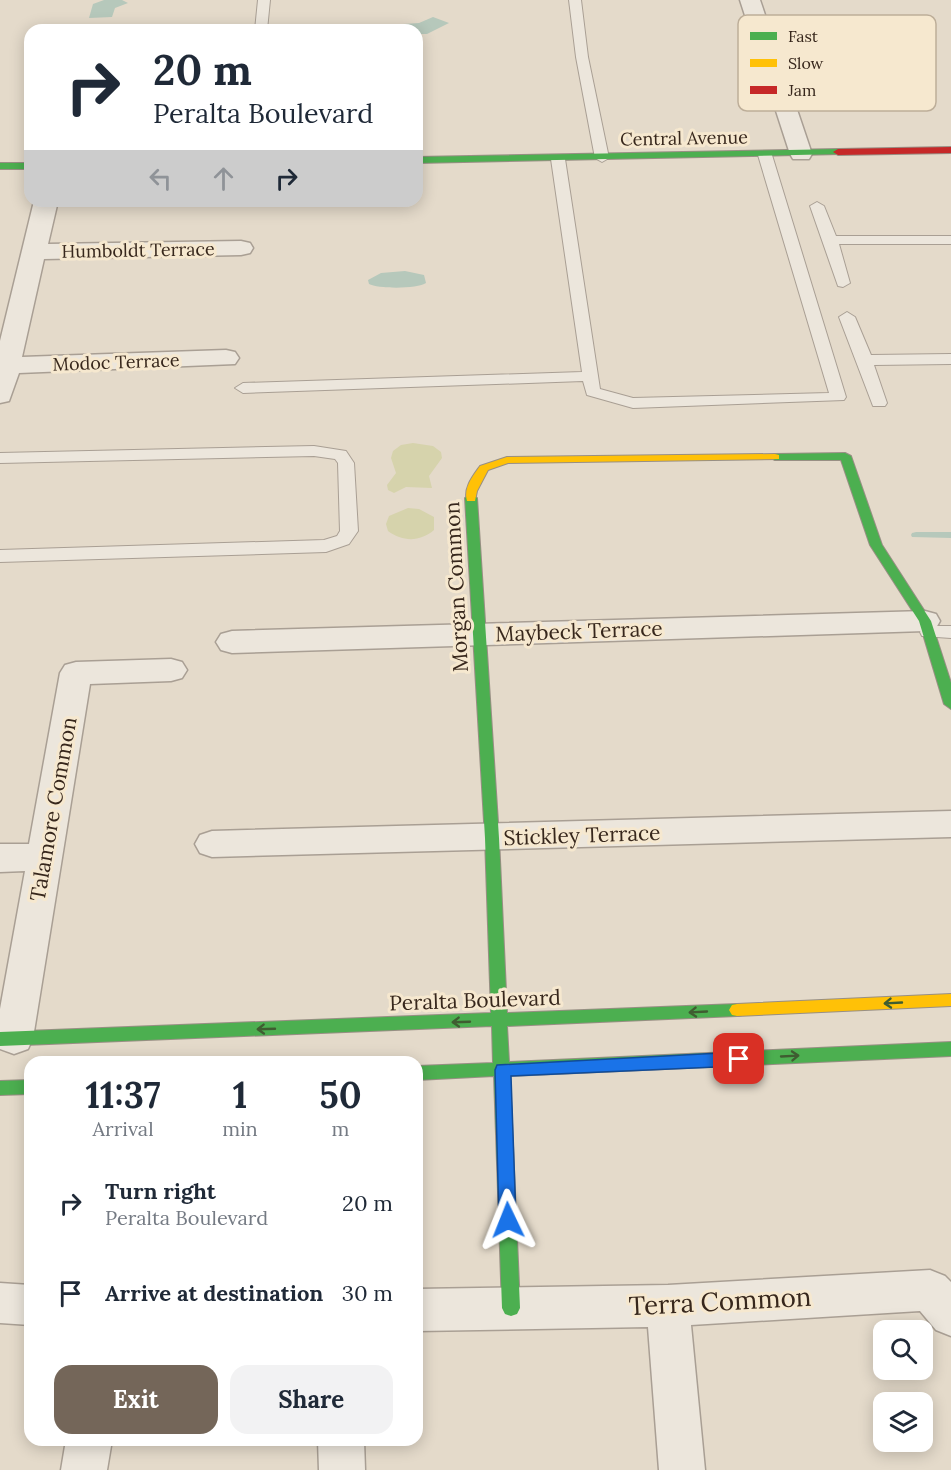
<!DOCTYPE html>
<style>
body{margin:0;font-family:Lora,serif;background:#f2f2f3;color:#1f2937;height:100vh;display:flex;flex-direction:column;font-size:22px;white-space:nowrap}
*{box-sizing:border-box;margin:0}
p{font-size:20px;color:#747a83}
.icon{flex:none;width:33px;height:33px;fill:none;stroke:currentColor;stroke-width:2;stroke-linecap:round;stroke-linejoin:round}
.map{position:relative;flex:1;overflow:hidden}
.sheet{position:absolute;left:24px;top:1056px;width:399px;height:390px;display:flex;flex-direction:column;background:#fff;border-radius:18px;box-shadow:0 3px 15px #0003}
.sheet>*{flex:none}
.guide{position:absolute;left:24px;top:24px;width:399px;height:183px;border-radius:18px;box-shadow:0 3px 15px #0003;background:#fff;color:#1f2937;overflow:hidden}
.controls{position:absolute;left:873px;top:1320px;display:grid;gap:12px}
.controls a{display:grid;place-items:center;width:60px;height:60px;border-radius:12px;background:#fff;box-shadow:0 3px 15px #0003;font-size:30px}
.pin{position:absolute;display:grid;place-items:center;width:51px;height:51px;color:#fff;margin:-26px;border-radius:12px;box-shadow:0 3px 9px #0006}
.me{position:absolute;width:66px;margin:-33px;rotate:358deg;stroke-linejoin:round;filter:drop-shadow(0 0 4px #0008)}
.turn{display:flex;align-items:center;gap:21px;height:126px;padding:0 30px;font-size:27px}
.turn .icon{width:78px;height:78px;stroke-width:2.5}
.turn b{display:block;font-size:42px;line-height:51px}
.lanes{display:flex;align-items:center;height:57px;padding:0 30px;background:#0003;justify-content:center;gap:30px;direction:ltr}
.lanes .off{opacity:.35}
.eta{display:flex;justify-content:space-evenly;align-items:center;height:102px;text-align:center}
.eta b{font-size:36px;font-weight:700;line-height:42px}
.button{display:flex;gap:12px;margin-top:auto;padding:12px 30px}
.button a{flex:1;height:69px;border-radius:18px;background:#746659;color:#fff;font-size:24px;font-weight:700;line-height:69px;text-align:center}
.button a+a{background:#f2f2f3;color:#1f2937}
ul{padding:0;list-style:none}
li{display:flex;align-items:center;gap:18px;height:90px;padding:0 30px}
li div{flex:1}
li b{display:block;font-size:22px}
li em{font-style:normal}
.map>svg:first-child{display:block}
</style>
<div class="map">
<svg width="951" height="1470" viewBox="0 0 951 1470">
<rect width="100%" height="100%" fill="#e4daca"/>
<path fill="#d6d3ac" d="M413,443L433,446L441,452L442,458L429,476L432,488L406,487L394,493L388,490L387,485L396,473L391,458L393,451L401,445Z
M408,508L419,509L434,517V530C420,542 403,542 388,531L386,524L389,516Z"/>
<path fill="#b6c8bb" d="M104,0H122L128,3L115,8L112,17L89,18L93,4Z
M433,17L449,23L427,34H417V30H403V24L419,23Z
M405,271L424,275L426,283C418,289 378,289 369,284L368,280L381,273Z"/>
<g fill="none" stroke-linecap="round" stroke-linejoin="round">
<path fill="#b6c8bb" fill-rule="evenodd" d="M916,532H951V538L912,537L911,535L912,533Z"/>
<g stroke="#a99f94" stroke-width="2">
<path id="lane" d="M258,0H270L267,30H255Z
M569,0H581L588,57L609,158L602,162L595,158L576,57Z
M765,151L772,155L846,397L844,400L633,408L587,395L583,381L243,393L235,388L243,383L582,372L551,159L558,155L565,159L600,389L633,398L829,393L758,155Z
M817,202L824,206L836,236H951V244H839L850,283L843,287L838,286L810,206Z
M847,312L855,317L871,355L951,354V364L874,365L887,403L885,406H873L839,317Z
M314,446L346,451L354,463L358,531L349,544L326,552L0,562V550L324,540L337,536L340,531L338,463L335,459L314,456L0,463V453Z
M929,626H951V638L922,636L920,632L922,628Z"/>
</g>
<g stroke="#a99f94" stroke-width="3">
<path id="street" d="M740,0H760L812,154L809,159H793L790,154Z
M34,201H58L48,244L241,241L250,243L253,248L250,253L241,255L44,259L22,357L226,350L235,352L239,358L235,364L19,373L9,401L0,403V341Z
M925,611L936,614L940,621L936,628L925,631L232,653L221,650L216,642L221,634L232,631Z
M171,659L182,662L187,670L182,678L171,681L90,684L33,1038L28,1049L14,1054L0,1049V1009L25,871L0,872V844H29L60,673L65,665L76,662Z
M951,811V837L212,857L200,853L195,844L200,835L212,831Z
M930,1270L945,1276L951,1282V1336L936,1330L920,1311L691,1325L705,1470H659L648,1327L417,1331V1289L668,1285Z
M0,1283L30,1285V1325L0,1323Z
M66,1440H112L107,1470H61Z
M318,1440H364L365,1470H319Z"/>
</g>
<g stroke="#988f84" stroke-width="2">
<path id="fast" d="M838,149L843,152L841,154L417,163V157Z
M0,163H30V169H0Z
M845,453L851,456L882,545L931,621L951,683V709L944,704L919,621L870,545L841,460H775L769,457L775,454Z
M471,494L477,498L499,838L507,1013L737,1004L742,1005L745,1010L742,1015L737,1016L507,1026L509,1062L951,1042V1056L510,1076L520,1308L517,1314L511,1316L505,1314L502,1308L494,1076L417,1080V1066L493,1063L492,1026L0,1046V1032L491,1013L485,838L465,498Z
M30,1080V1094L0,1095V1081Z"/>
</g>
<g stroke="#988f84" stroke-width="2">
<path id="slow" d="M775,454L779,455V459L508,463L488,470L477,491L475,501H467C463,488 473,476 480,466L507,457Z
M951,994V1006L737,1016L732,1015L729,1010L732,1005L737,1004Z"/>
</g>
<g stroke="#988f84" stroke-width="2">
<path id="jam" d="M951,147V153L838,155L833,152L838,149Z"/>
</g>
<use href="#lane" fill="#ece6dc" fill-rule="evenodd"/>
<use href="#street" fill="#ece6dc" fill-rule="evenodd"/>
<use href="#fast" fill="#4caf50" fill-rule="evenodd"/>
<use href="#slow" fill="#ffc107" fill-rule="evenodd"/>
<use href="#jam" fill="#c62828" fill-rule="evenodd"/>
</g>
<defs><path id="oneway-shaft" d="M-6 0H5M1.5-3L5.5 0L1.5 3" fill="none" stroke-width="1.6" stroke-linecap="round" stroke-linejoin="round" transform="scale(1.5)"/></defs>
<g stroke="#3f5d31">
<use href="#oneway-shaft" transform="translate(893 1003) rotate(177)"/>
<use href="#oneway-shaft" transform="translate(698 1012) rotate(177)"/>
<use href="#oneway-shaft" transform="translate(461 1022) rotate(178)"/>
<use href="#oneway-shaft" transform="translate(266 1029) rotate(178)"/>
<use href="#oneway-shaft" transform="translate(790 1056) rotate(-3)"/>
</g>
<path fill="#1a73e8" stroke="#114b97" stroke-width="1.5" d="M739,1052L744,1054L747,1059L744,1064L739,1066L511,1076L516,1220L514,1225L508,1228L502,1225L499,1220L495,1070L497,1065Z"/>
<g text-anchor="middle" dominant-baseline="central" stroke-width="6" stroke-linejoin="round" paint-order="stroke">
<g font-size="18" fill="#37271c" stroke="#f6e8cf">
<text transform="translate(684 138) rotate(-1)">Central Avenue</text>
<text transform="translate(138 250) rotate(-1)">Humboldt Terrace</text>
<text transform="translate(116 362) rotate(-2)">Modoc Terrace</text>
</g>
<g font-size="21" fill="#37271c" stroke="#f6e8cf">
<text transform="translate(456 587) rotate(-93)">Morgan Common</text>
<text transform="translate(579 631) rotate(-2)">Maybeck Terrace</text>
<text transform="translate(53 809) rotate(-80)">Talamore Common</text>
<text transform="translate(582 835) rotate(-2)">Stickley Terrace</text>
<text transform="translate(475 1000) rotate(-2)">Peralta Boulevard</text>
</g>
<g font-size="26" fill="#37271c" stroke="#f6e8cf">
<text transform="translate(720 1301) rotate(-3)">Terra Common</text>
</g>
</g>
<rect x="738" y="15" width="198" height="96" rx="9" fill="#f6e8cf" stroke="#bdae99" stroke-width="1.5"/>
<rect x="750" y="32" width="27" height="8" fill="#4caf50"/>
<rect x="750" y="59" width="27" height="8" fill="#ffc107"/>
<rect x="750" y="86" width="27" height="8" fill="#c62828"/>
<g font-size="16" fill="#37271c">
<text x="788" y="42">Fast</text>
<text x="788" y="69">Slow</text>
<text x="788" y="96">Jam</text>
</g>
</svg>
<div class="controls">
<a><svg class="icon" aria-label="search" viewBox="0 0 24 24"><circle cx="10" cy="10" r="6"/><path d="M15 15l6 6"/></svg></a>
<a><svg class="icon" aria-label="layers" viewBox="0 0 24 24"><path d="M12 4l9 5-9 5-9-5zM3 14l9 5 9-5"/></svg></a>
</div>
<div class="pin" style="left:739px;top:1059px;background:#d93025"><svg class="icon" aria-label="arrive" viewBox="0 0 24 24"><path d="M6 21V4h12l-3 4 3 4H6"/></svg></div>
<svg class="me" style="left:508px;top:1220px" viewBox="-20 -20 40 40"><path d="M0-17L14 15 0 8-14 15z" fill="#1a73e8" stroke="#fff" stroke-width="4"/></svg>
<div class="guide">
<div class="turn"><svg class="icon" aria-label="right" viewBox="0 0 24 24"><path d="M7 20v-9h11M14 6l5 5-5 5"/></svg><div><b>20 m</b>Peralta Boulevard</div></div>
<div class="lanes"><svg class="icon off" aria-label="left" viewBox="0 0 24 24"><path d="M17 20v-9H6M10 6l-5 5 5 5"/></svg><svg class="icon off" aria-label="ahead" viewBox="0 0 24 24"><path d="M12 20V5M6 11l6-6 6 6"/></svg><svg class="icon" aria-label="right" viewBox="0 0 24 24"><path d="M7 20v-9h11M14 6l5 5-5 5"/></svg></div>
</div>
<section class="sheet">
<div class="eta">
<div><b>11:37</b><p>Arrival</p></div>
<div><b>1</b><p>min</p></div>
<div><b>50</b><p>m</p></div>
</div>
<ul>
<li><svg class="icon" aria-label="right" viewBox="0 0 24 24"><path d="M7 20v-9h11M14 6l5 5-5 5"/></svg><div><b>Turn right</b><p>Peralta Boulevard</p></div><em>20 m</em></li>
<li><svg class="icon" aria-label="arrive" viewBox="0 0 24 24"><path d="M6 21V4h12l-3 4 3 4H6"/></svg><div><b>Arrive at destination</b></div><em>30 m</em></li>
</ul>
<div class="button"><a>Exit</a><a>Share</a></div>
</section>
</div>
